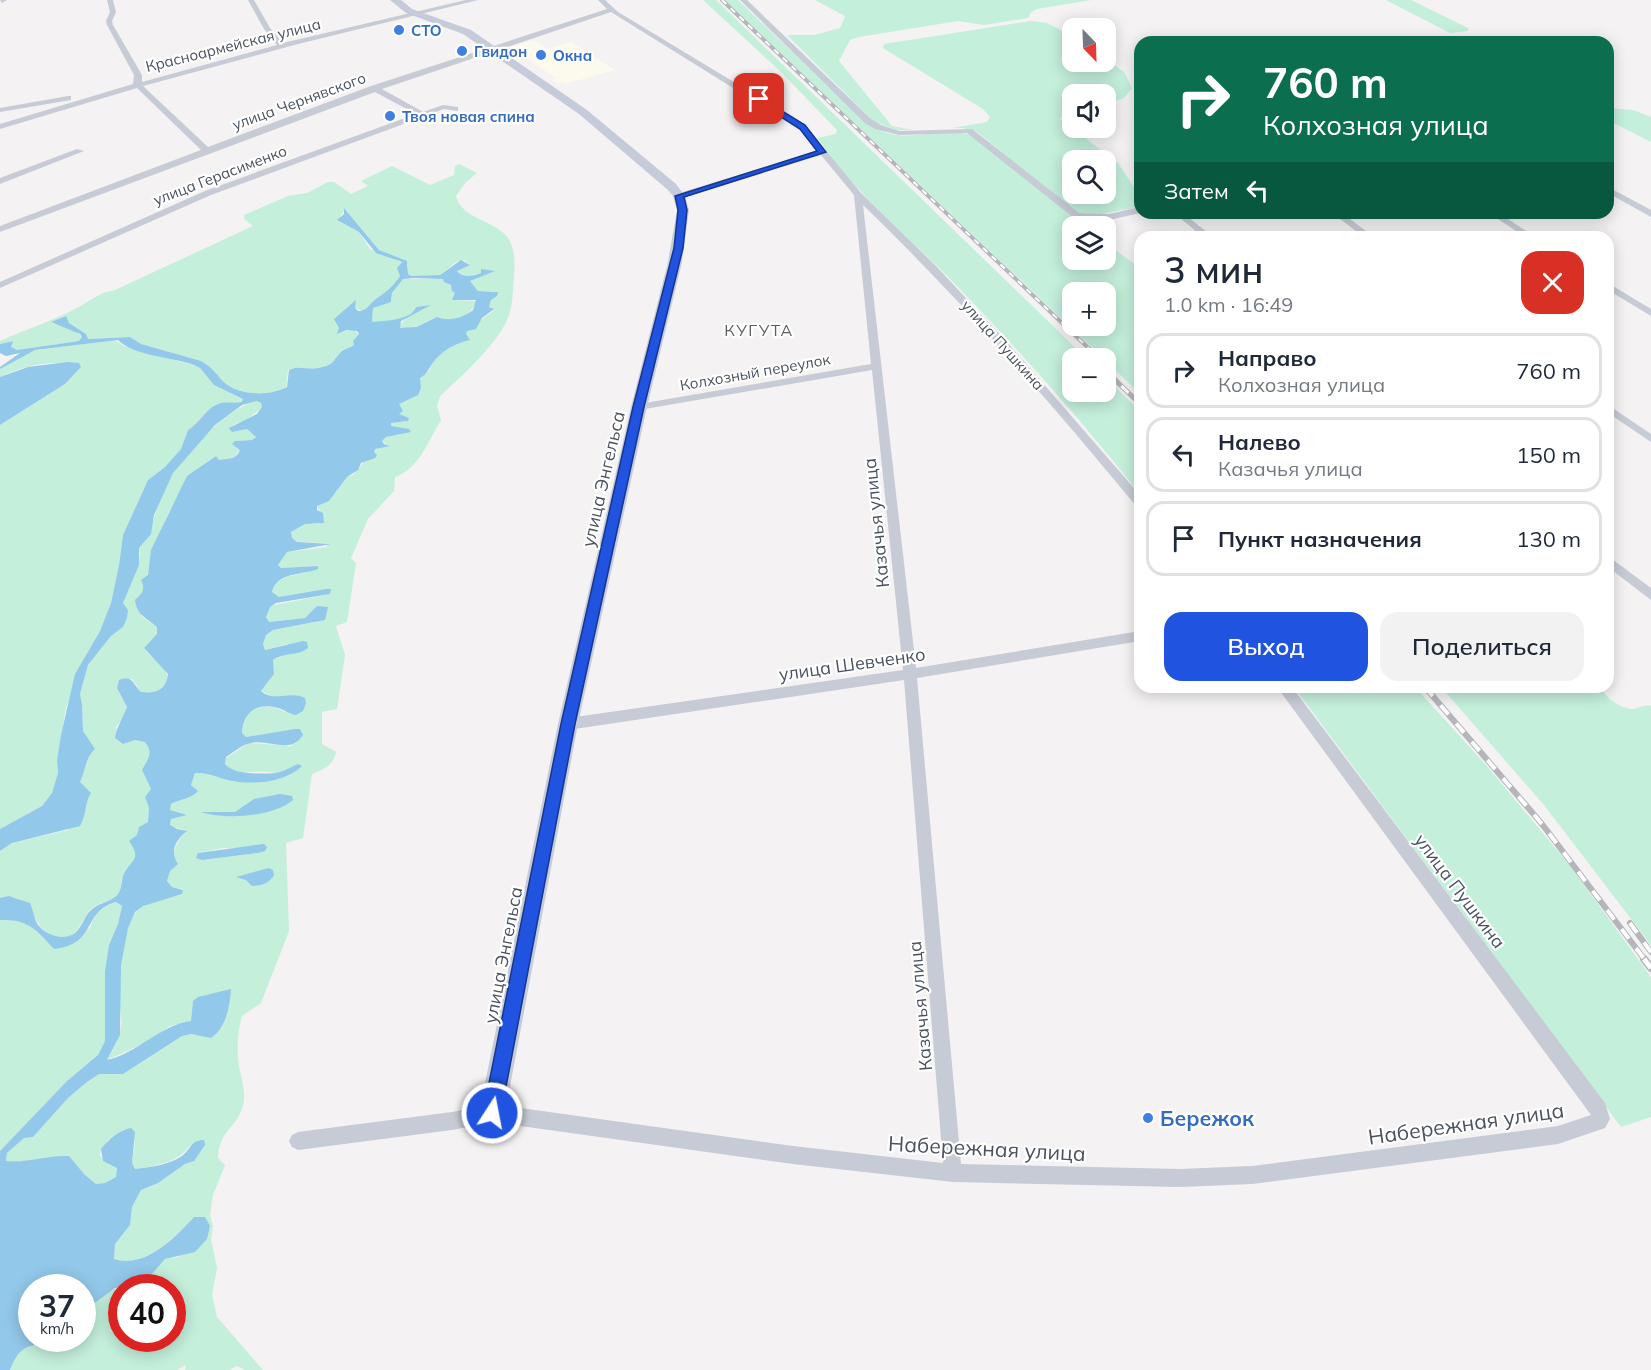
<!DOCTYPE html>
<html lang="ru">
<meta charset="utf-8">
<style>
body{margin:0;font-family:Mulish,sans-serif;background:#f2f2f3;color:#1f2937;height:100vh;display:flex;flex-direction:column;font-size:22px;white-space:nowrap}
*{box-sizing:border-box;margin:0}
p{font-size:20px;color:#747a83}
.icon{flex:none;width:33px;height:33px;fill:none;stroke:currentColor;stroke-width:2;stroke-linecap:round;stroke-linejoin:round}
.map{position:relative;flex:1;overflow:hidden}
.panel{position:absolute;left:1134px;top:231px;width:480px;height:462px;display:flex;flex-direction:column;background:#fff;border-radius:18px;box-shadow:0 3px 15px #0003}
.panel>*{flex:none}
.hud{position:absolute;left:1134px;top:36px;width:480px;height:183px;border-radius:18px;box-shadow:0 3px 15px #0003;background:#0b6e4f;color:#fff;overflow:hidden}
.needle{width:39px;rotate:157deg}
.controls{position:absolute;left:1062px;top:18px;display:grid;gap:12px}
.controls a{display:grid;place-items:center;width:54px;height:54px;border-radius:12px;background:#fff;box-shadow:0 3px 15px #0003;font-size:30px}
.speed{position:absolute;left:18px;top:1274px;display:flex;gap:12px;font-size:30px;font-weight:700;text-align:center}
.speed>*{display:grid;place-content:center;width:78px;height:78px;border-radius:50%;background:#fff;box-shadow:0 3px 15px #0003;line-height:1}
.speed small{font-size:15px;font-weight:400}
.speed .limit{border:9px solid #d22;background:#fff;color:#111}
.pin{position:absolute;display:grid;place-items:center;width:51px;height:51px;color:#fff;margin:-26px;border-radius:12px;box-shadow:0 3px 9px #0006}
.me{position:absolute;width:66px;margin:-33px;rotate:11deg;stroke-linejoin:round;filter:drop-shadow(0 0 4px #0008)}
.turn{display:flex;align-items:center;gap:21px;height:126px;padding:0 30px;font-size:27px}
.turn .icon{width:78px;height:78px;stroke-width:2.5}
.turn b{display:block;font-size:42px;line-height:51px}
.then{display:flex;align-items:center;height:57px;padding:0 30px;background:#0003;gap:12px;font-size:22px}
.round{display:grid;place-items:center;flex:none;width:63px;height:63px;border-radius:18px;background:#f2f2f3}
.headline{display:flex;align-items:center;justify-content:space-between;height:102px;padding:0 30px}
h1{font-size:36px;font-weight:600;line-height:45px}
.primary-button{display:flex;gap:12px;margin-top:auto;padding:12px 30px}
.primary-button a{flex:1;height:69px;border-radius:18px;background:#2053df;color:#fff;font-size:24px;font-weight:600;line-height:69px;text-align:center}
.primary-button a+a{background:#f2f2f3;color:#1f2937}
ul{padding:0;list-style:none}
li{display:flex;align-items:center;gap:18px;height:75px;margin:0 12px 9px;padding:0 18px;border:3px solid #e0e1e3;border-radius:18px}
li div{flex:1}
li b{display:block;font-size:22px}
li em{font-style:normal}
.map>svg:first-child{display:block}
</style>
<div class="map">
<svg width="1651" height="1370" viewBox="0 0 1651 1370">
<rect width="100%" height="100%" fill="#f4f2f2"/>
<path fill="#fcfaed" d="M534,40L547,49L571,42L615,70L565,84L562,82L557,84L552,80L556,78L510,47Z"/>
<path fill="#c3efdb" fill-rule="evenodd" d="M703,0H716L1086,358H1072V392H1106V378L1140,411V494C1082,421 1020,351 955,284C911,239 852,191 818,138L836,134L837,130L782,73Z
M725,0H738L863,120C869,124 876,129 884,132C912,142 943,127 971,135L1082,217L1081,219C1093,220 1108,221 1115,231L1114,249L1140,268V394L1106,361V358H1103ZM1072,226H1106V260H1072ZM1072,292H1106V326H1072Z
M815,0H1091L1037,9L1031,12L1028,18L984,25L958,21L859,37L850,40L839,61L892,126L913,130H896L873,121L787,35H815L840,28L845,17L843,15Z
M1386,0H1411L1468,28V31L1450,33Z
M1031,21L1047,23L1072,36V62H1106V59L1124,72L1132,88L1124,98L1106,104V94H1072V111L1067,112L1060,119L1118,163L1134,187L1140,191V207L1101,214L1084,213L1083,216L1068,207L976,131L963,128H952L987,122L990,117L983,109L883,48L884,44ZM1072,160H1106V194H1072Z
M1608,108L1633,110L1651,117V142L1608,120Z
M459,164L477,173L465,183L456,196C461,219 495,220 508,238C515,248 515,263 514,275C513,289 513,307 507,320C496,345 461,377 440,396L437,406L441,420C428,441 419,469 395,477L394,491L368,519L351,558L356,563L347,622L336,626L345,655L337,709L322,712V744L336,752C334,765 324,769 312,774L303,838L286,843L289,931L261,1003L242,1016C238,1030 237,1043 238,1058C239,1074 248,1093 242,1109C234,1130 219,1131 218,1158L225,1165L213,1195L210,1215L213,1226L211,1239L217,1268L212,1295L217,1317L263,1370H245L237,1366L229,1370H185L186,1365L177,1370H10C18,1347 28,1344 52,1344L56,1338H82L83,1308C96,1302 108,1290 121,1287L122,1338H172V1287H122L135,1285L150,1275L165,1259L179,1257L194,1217C174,1238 145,1268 114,1260L115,1244L130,1225L132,1207L141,1190L158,1183L185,1164L194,1161L190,1145C178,1163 156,1166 135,1169L132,1163L135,1141L109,1139L101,1150L100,1156L117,1168L116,1177L105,1183L96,1184L84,1174L32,1161H6L7,1153L24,1138L33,1137L68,1098L87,1082L99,1074H123L182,1036L190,1034L211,1037L193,1001L191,1021L170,1026L145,1043L107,1060C113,1050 119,1039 121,1027C123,1018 119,1008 119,999C119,978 122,924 138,910C148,900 168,898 181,895L183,889L172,887L167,882C172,863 172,844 187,831L170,826L171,819L186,815L170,810L171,804C180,799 191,799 197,791L191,785L195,773H203L244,782L283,777C267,765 239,780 225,764L226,758L249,743L291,746L295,729L246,737L242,734C244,705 266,700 289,714L273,697L261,691L274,674L273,660L288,654V644L265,650L263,644L266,635L273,630L317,622L312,611L305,618L269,622L266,617L270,606L330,594L279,597L272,592C278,571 303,578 318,566L281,568L278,565L287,552L327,547V543L297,542L292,538L291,532L305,524H319L322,516L317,506L334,495L347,477L353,475L375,449L388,445L382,441C390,432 402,438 409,429L391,427V423L407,421L409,418L398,414L399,404L418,391L420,378L430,370C434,353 454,344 470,340L465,334L467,331L494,310L489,307L495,291H478L470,281L492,271C479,270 470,281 457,271L470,265L464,260L456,262L440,275L411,276L408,274V264L379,250L345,209L340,217V222L359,232L370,249L402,263C401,267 401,273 399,277C394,290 375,305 363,311L355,308L347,310L335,318L339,328L338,334L352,329L359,334L353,341L354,345C351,347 348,348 345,350C334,357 337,365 317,368C307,370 297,365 288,370L286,387C270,396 242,396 226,384C217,376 213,367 201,361L140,344L130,337L87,339L86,334L69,323L65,316L51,323C62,326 74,328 82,337L79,341L17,350L11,347L12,341L0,344V341C24,330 50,322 73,310C88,303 99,292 115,290L253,226L244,219V215L288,196L307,193L328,182H334L351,194L368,186L361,181L392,166L430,185L454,175L455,166ZM223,848H237L258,853L202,860L198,853Z
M403,279H443L444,282L451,285L456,293L453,300L477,301C471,314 460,321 446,320C440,320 437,316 432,319C420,323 413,331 400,328V325L408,316L429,305C417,306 407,319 398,320C390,322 380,322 372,322L373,308L392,300V293Z
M115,340L124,346L150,354L194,365L200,368L214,385L243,399V402C232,405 224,402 213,407C203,412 198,424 188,430L181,449L165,467L148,480L123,535L119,565L111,603L100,631L83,660L66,708L57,760L58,773L52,793L42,806L0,829V425L65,384L81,367C57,358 23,365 0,377V369L30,351Z
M257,401L261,403L262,408L246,420L233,425L232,432L247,429L256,437L252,440L235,441L233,444L240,450L233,458L219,460L216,456C169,483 145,565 141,616L157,627V634L144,648C151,661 177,669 163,686C157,694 150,693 141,692L132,679L119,680L117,688L127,707L124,717L116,727L123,744L135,740L146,742C154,753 149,759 142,770L151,789L145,797L149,808L148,822L139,827C137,837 138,850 135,859C132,866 127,868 124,874C120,881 123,889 117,895C110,903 96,902 89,911C79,924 75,946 51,935C28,924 36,891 0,898V851L12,843L68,830L84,788L80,782C86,770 85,758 95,749L83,731L82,704L80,694L88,665L111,636L123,627L128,610L123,603L140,555L139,548C153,535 152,519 159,503C164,493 168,482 173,473C188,450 230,406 257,401Z
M1294,687H1415L1486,765L1571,867L1651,977V1117L1621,1127Z
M1441,687H1601C1605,698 1620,708 1632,709C1639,709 1644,704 1651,706V945L1544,805Z
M117,902L122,906L118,924L109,945L105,1041L98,1055L67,1081L0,1151V920C28,919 36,930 54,949L90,928C95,913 101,907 117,902Z"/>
<path fill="#92c8ea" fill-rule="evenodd" d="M344,208L379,250L407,261L408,274L411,276L440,275L461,260L470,265L457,271C463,278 473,276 481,273V269L495,271L470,281L478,291L498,292L497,296L491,300L489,307L494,309L482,318L476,329L467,331L466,334L470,340C454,344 442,350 432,364C428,370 427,374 420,378L421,388L418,395L399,404L403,411L399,414L409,418L408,421L391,423V426L409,429L411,432L386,437L382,441L384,444L390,446L375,449L374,452L377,455L375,458L361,463L358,470L347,477L329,501L317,506V510L323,513L324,523L305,524L291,532L292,538L297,542L331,544L287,552L278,565L281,568L318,566V569C302,575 277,572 272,592L279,597L326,589H331L330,594L276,603L270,607L266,617L269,622L305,618L317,606L328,607L325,620L273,630L266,635L263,644L265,650L303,641L307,642L308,648C299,656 284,652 273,660L274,674L261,691C274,703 291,690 305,698L306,703L303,711L296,715C289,714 285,710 278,708C257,702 243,712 242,733L246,737L295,729H300L303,735C290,755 270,739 251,743C241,745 234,752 226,757L225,764C234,775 262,774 276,773C283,772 291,767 298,764L302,766C286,782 255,785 233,781C220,779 209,772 195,773L191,785L198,791C191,799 180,799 171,804L170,810L187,815L171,819L170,825L177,829L187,831C176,840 169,851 178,864L170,871L167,881L172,887L183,890L182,894L143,906L135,912L128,928L121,965L120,1035L107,1060C138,1053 160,1025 191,1021L193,1001L198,997L231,989C230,1006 226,1028 211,1038L191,1034L182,1036L123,1074H99L87,1082L68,1098L33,1137L24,1138L7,1153L6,1161C28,1163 47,1155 69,1156L84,1174L96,1184L105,1183L116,1177L117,1168L103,1161L101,1149C109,1139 118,1131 131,1128L135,1132L132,1163L135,1169C149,1167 170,1165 182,1156C191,1149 191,1140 204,1140L205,1145L194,1161L185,1164L158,1183L141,1190L132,1207L130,1225L115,1244L114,1259C144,1269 175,1238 194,1217H205L210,1226L207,1239L195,1252L165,1259L151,1275L135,1285L115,1288L96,1302L83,1308L82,1287H32V1338H56L52,1344C29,1344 19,1346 10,1370H0V1151L67,1081L98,1055L105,1041V972L109,945L118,924L122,906L116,902C81,912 98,944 54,949C36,930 29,919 0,920V898L9,896L30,903C33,909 34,919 38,925C47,936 64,941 75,933C83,926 84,916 91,910C98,903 107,903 115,897C122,892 121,884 123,876C128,861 144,861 129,841L137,835L139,827L148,822L149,808L145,797L151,789L142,770C148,759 154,753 145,742L135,740L123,744L115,738C117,726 123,718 127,707L117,688L119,680C133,675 132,683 141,692C156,694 166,690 168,674L144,648L157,634V627C146,617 137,616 135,600C142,594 146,589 141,580L148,575L151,550L187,476L216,456L219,460L233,458L238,454L240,450L232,444L235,441L252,440L256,437L247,429L232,432L229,428L257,414L262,407L261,403L257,401L242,405L215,425L173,473L154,515L151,534L139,548V565L123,603L128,610L127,618L123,627L111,636L88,665L80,694L82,704L83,731L95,749C85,758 86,770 80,782L91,793C84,804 87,814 80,826L12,843L0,851V829L42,806L52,793L58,773L57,760L61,735L75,674L100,631L111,603L119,565L123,535L148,480L165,467L181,449L188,430C199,424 205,409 218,404C226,401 234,404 242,402L243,399L214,385L200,368L194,365C173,357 133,356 118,340L35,350L0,369V367L20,353L6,356L0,353V344L13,341L11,347L17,350L79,341L82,337L80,334L51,322L66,316L69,323L86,334L88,339L130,337L141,344L201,361C213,367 217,376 226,384C242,396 270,396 287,387L289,370C298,365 307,370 318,368C334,365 332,362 341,352C344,349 350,348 354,345L353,341L359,334L357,331L347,330L337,334L339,328L334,319L356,300L355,308L358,311C368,311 370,303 376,299C386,292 393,287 400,276L397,268L402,262L376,253L359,232L337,220L344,214ZM414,278L443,279L444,282L451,285L452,291L455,293L452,300H476L473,310C463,318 449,322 437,317L416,327L400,328L401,321L431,305L416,307C412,320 385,321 372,322L373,308L391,302L392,293L403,279Z
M68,362L79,363L81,367L65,384L0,425V377L28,367Z
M280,794L292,796L293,800C273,817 225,820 201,812H235L254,799Z
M264,844L267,847L265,851L258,853L202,860L196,858L198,853Z
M269,868L273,870L274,875C269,884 262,885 252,886L246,880L236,877Z"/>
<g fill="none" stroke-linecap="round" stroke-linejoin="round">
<path fill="#c6cbd5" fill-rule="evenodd" d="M107,0H113L116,12L112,21L113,25L142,75V82L277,45L264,29L248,0H254L270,28L283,43L466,0H478L298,44L143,86L208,147L371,86L607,9L598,0H605L618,12L805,125L861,193L936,266L1007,342L1140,495V507L1136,506C1050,401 961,300 863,205L916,668L1140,631V641L917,678L961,1164L1180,1169L1252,1166L1558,1126L1591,1115L1277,687H1292L1605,1103L1610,1119L1605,1128L1558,1144L1252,1184L1180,1187L953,1182L793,1164L492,1122L452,1130L298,1150L292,1147L289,1141L292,1135L298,1132L452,1112L492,1104L793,1146L943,1163L904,680L568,730L563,728L561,724L563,720L568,718L903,670L872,370L639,410L634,407L639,404L871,364L854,195L821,155L682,198H676V194L817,151L799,129L611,12L382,89L423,112L443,105L458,107V111L444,109L211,195L0,288V282L205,191L416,114L375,92L0,232V226L201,150L137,88L0,129V124L133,84L134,75L107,25L106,21L110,12Z
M740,0H747L871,119L881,125L899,131L972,129L1079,213L1109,214L1140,207V213L1109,220L1074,218L967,133L899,135L875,129L865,123Z
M68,96H71V100L0,112V108Z
M77,149L84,151L0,184V178Z
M1608,187L1651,210V217L1608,193Z
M1174,213H1183L1213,237H1203Z
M1332,213H1342L1374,237H1364Z
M1489,213H1499L1535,237H1525Z
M1608,283L1651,309V316L1608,290Z
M1608,405L1651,434V442L1608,413Z
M1608,556L1651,588V600L1608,567Z"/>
<path fill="#c5cbd9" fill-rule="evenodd" d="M0,0H7L2,3Z
M390,0H401L412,9L471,30L587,110L676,184L685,196L689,210L682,262L647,407L578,724L505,1113L501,1122L492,1126L483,1122L479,1113L558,724L631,407L668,262L677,210L673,196L668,190L579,114L463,34L406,13Z"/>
<g stroke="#b4b6bb" stroke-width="4">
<path id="rail-far3" d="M722,0L1099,358
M1106,371L1108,373"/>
</g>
<g stroke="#b4b6bb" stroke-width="5">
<path id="rail-far2" d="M1107,372L1140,404"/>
</g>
<g stroke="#b4b6bb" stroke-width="6">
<path id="rail-far1" d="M1425,687L1542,824L1645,960
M1630,923L1651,952"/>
</g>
<g stroke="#b4b6bb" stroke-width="8">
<path id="rail" d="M1644,959L1651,968"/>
</g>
<use href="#rail-far3" stroke="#fff" stroke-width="2" stroke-dasharray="6" stroke-linecap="butt"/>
<use href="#rail-far2" stroke="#fff" stroke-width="3" stroke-dasharray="10" stroke-linecap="butt"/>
<use href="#rail-far1" stroke="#fff" stroke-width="4" stroke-dasharray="12" stroke-linecap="butt"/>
<use href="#rail" stroke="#fff" stroke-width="5" stroke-dasharray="15" stroke-linecap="butt"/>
</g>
<path fill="#2053df" stroke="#153691" stroke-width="1.5" d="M756,98H761L805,125L826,152L684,197L687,210L683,248L644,407L575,724L501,1113L498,1119L492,1122L485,1119L483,1113L561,724L633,407L674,248L678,210L675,196L817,151L800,129L756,101Z"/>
<g fill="#3f7fe0" stroke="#fff" stroke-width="2">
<circle cx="399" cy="30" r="6"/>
<circle cx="462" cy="51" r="6"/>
<circle cx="541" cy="55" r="6"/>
<circle cx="390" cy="116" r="6"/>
<circle cx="1148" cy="1118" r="6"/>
</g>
<g text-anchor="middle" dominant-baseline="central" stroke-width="4.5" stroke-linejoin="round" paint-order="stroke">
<g font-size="15" font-weight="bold" fill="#366cbe" stroke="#fff" text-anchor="start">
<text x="411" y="30">СТО</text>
<text x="474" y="51">Гвидон</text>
<text x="553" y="55">Окна</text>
<text x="402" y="116">Твоя новая спина</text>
</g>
<g font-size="15" fill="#4a515f" stroke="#fff">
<text transform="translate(233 45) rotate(-14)">Красноармейская улица</text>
<text transform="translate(299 101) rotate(-20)">улица Чернявского</text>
<text transform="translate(220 175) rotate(-21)">улица Герасименко</text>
<text transform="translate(1003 345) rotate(48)">улица Пушкина</text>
<text transform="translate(755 372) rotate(-10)">Колхозный переулок</text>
</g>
<g font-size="16" letter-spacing="1.5" fill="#5e6066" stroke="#fff">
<text x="759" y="330">КУГУТА</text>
</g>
<g font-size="18" fill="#4a515f" stroke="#fff">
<text transform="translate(603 479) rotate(-77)">улица Энгельса</text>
<text transform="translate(876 523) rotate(-96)">Казачья улица</text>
<text transform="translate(852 664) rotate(-8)">улица Шевченко</text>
<text transform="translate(1460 891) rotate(53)">улица Пушкина</text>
<text transform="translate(503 955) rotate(-79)">улица Энгельса</text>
<text transform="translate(920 1006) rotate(-95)">Казачья улица</text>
</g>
<g font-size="21" font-weight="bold" fill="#366cbe" stroke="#fff" text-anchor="start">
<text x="1160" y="1118">Бережок</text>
</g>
<g font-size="21" fill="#4a515f" stroke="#fff">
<text transform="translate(1466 1123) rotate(-8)">Набережная улица</text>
<text transform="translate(987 1148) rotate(3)">Набережная улица</text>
</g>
</g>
</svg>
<div class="controls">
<a><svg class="needle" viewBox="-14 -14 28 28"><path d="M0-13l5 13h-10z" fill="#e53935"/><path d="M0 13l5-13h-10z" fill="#747a83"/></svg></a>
<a><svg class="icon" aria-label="sound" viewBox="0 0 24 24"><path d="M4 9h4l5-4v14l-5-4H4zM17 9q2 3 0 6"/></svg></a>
<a><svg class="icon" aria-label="search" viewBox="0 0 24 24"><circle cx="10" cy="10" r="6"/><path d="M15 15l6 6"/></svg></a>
<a><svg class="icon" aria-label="layers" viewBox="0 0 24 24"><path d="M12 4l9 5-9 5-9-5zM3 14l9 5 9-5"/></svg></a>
<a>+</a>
<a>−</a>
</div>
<div class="speed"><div>37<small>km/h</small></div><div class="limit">40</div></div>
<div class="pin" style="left:759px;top:99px;background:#d93025"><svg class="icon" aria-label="arrive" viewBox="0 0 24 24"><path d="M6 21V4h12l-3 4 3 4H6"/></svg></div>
<svg class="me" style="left:492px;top:1113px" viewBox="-20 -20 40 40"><circle r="17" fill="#2053df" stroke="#fff" stroke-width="3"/><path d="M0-11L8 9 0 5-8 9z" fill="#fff"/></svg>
<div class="hud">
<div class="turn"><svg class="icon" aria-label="right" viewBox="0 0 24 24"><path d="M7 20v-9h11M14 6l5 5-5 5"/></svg><div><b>760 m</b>Колхозная улица</div></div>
<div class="then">Затем<svg class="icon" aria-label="left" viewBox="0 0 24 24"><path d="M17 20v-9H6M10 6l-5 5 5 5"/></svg></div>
</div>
<section class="panel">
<div class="headline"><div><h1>3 мин</h1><p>1.0 km · 16:49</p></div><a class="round" style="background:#d93025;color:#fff"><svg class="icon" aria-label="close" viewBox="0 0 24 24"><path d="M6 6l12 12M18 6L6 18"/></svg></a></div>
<ul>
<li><svg class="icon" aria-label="right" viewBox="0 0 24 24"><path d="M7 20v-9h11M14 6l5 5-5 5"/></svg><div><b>Направо</b><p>Колхозная улица</p></div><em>760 m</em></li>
<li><svg class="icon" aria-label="left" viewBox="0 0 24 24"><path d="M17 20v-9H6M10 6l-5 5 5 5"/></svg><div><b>Налево</b><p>Казачья улица</p></div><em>150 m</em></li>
<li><svg class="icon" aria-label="arrive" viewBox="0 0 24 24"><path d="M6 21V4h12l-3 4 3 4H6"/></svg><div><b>Пункт назначения</b></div><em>130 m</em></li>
</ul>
<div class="primary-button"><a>Выход</a><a>Поделиться</a></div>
</section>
</div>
